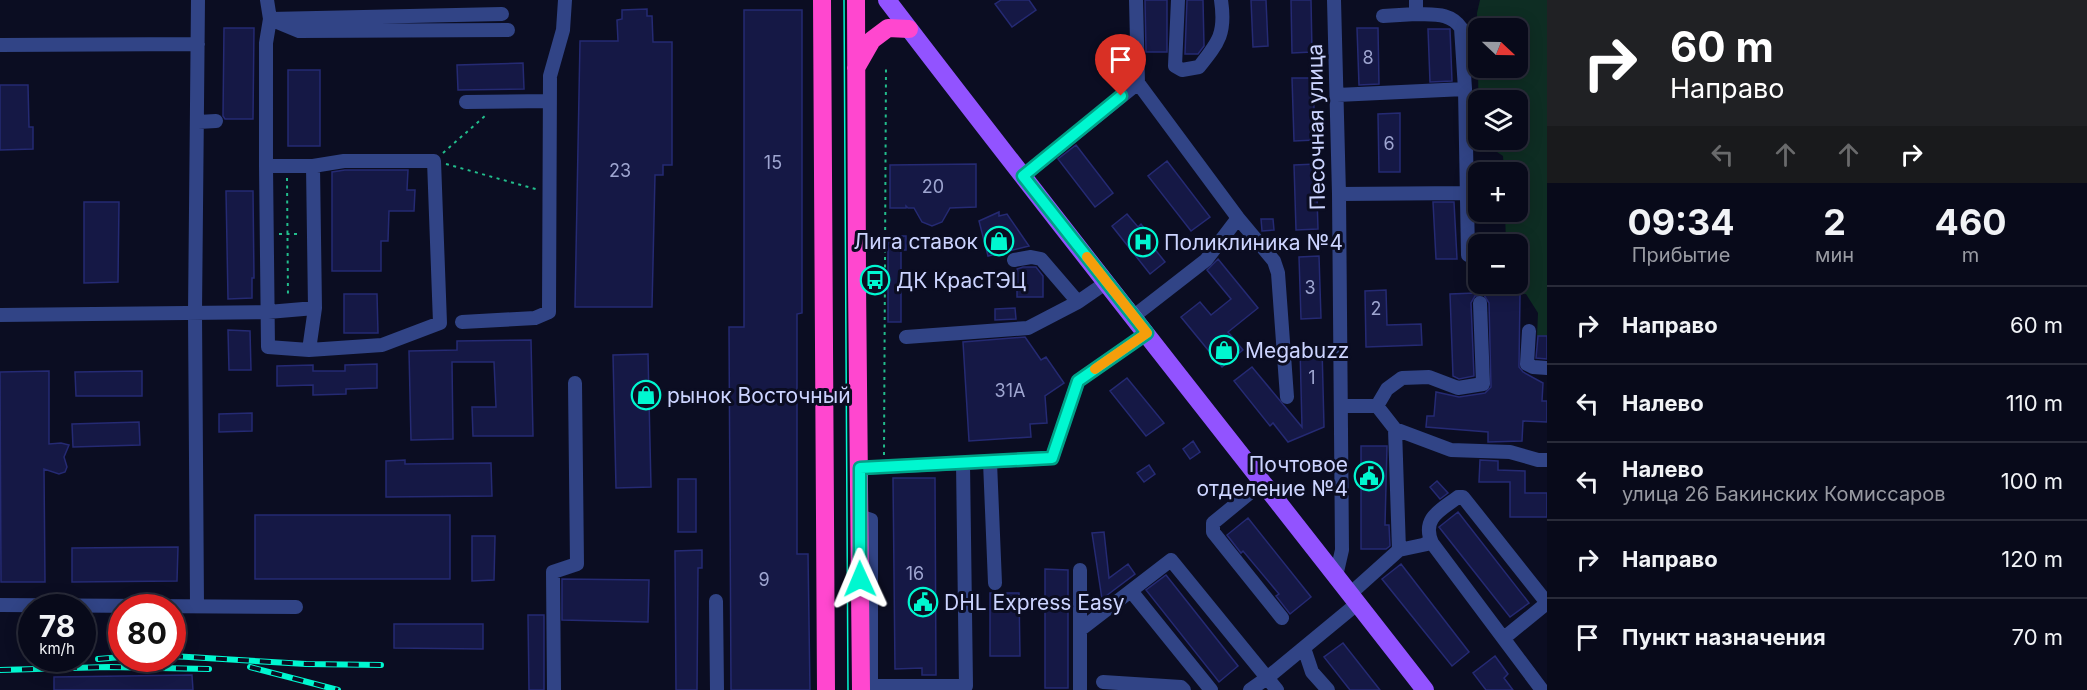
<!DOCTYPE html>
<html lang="ru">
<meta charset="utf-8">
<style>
body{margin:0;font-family:Inter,sans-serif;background:#161827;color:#f1f3f6;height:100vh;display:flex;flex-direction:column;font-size:22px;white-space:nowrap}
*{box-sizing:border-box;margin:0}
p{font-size:20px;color:#989aa2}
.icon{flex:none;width:33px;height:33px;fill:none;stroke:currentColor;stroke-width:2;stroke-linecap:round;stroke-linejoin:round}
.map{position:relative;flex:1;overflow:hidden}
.drawer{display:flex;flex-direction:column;background:#080a1a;width:540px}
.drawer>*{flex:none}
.banner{background:#202124;color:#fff;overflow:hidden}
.needle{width:39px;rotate:112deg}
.buttons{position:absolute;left:1468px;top:18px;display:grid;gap:12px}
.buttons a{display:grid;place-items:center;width:60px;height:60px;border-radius:12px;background:#080a1a;box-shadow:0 3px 15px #0003,0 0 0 2px #292b39;font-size:30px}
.speed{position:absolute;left:18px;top:594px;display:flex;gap:12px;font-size:30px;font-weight:700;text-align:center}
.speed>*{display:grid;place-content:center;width:78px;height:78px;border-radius:50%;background:#080a1a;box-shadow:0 3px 15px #0003,0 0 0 2px #292b39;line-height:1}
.speed small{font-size:15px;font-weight:400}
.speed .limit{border:9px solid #d22;background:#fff;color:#111}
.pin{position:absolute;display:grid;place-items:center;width:51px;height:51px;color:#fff;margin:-62px -26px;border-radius:50% 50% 50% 0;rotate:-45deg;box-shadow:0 0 6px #0007}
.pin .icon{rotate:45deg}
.me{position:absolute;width:66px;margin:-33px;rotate:359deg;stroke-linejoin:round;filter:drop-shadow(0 0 4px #0008)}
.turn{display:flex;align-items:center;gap:21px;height:126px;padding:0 24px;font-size:27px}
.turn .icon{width:78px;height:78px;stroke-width:2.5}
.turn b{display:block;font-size:42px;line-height:51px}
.lanes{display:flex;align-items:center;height:57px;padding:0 24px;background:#0003;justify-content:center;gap:30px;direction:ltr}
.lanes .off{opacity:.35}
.eta{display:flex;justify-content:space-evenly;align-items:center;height:102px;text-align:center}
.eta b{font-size:36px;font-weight:700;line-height:42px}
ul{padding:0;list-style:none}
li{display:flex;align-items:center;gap:18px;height:78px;padding:0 24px;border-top:2px solid #292b39}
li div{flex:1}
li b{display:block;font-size:22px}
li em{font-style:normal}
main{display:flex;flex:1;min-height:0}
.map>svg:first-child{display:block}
</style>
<main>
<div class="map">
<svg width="1547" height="690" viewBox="0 0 1547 690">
<rect width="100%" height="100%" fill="#0b0d22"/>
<path fill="#0e2d23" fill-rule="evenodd" d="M1480,0H1547V336H1537L1538,313L1526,294H1507V284H1518V244H1506L1505,212H1518V172H1504L1503,156L1479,140H1518V100H1479V130L1477,13ZM1479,28H1518V68H1479Z"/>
<path fill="#151845" stroke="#252a73" stroke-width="1.5" d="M1001,0H1029L1036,10L1012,27L995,4Z
M1145,0H1167V52H1146Z
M1187,0H1203L1204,46L1198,54H1185Z
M1251,0H1266L1268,46L1253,47Z
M1291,0H1311L1312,52L1292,53Z
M647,9V16H652L653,42H672V165H663V175H655L652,307H575L580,41H618L617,20L622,19V10Z
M744,10H802V313L797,314V554H808L810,690H731L729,327H744Z
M224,28H254L253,119H225L223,116Z
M1357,28H1378L1379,84L1359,85Z
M1428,29H1450L1452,81L1430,82Z
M523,63L524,89L458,90L457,65Z
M288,70H320V146H288Z
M1292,78H1313L1315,140L1294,141Z
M0,85H28L29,127H33V149L0,150Z
M1400,113V172H1379L1378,114Z
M1076,145L1113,193L1095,207L1058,159Z
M1167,161L1210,217L1191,231L1148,176Z
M976,164V207L950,208L942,222L932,226L922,222L914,208H908L906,206V208H890V165Z
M1316,164L1318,229L1296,230L1294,165Z
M345,170H408L407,190H415L414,211H389L388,241H381V271H332V172Z
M226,191H253L254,278H252V298L228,299Z
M84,202H119L118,282L84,283Z
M1433,202H1454L1457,259H1436Z
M999,212V216L1007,214L1029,246L988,256L979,221Z
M1127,214L1138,227L1141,224L1154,240L1150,243L1165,262L1150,274L1112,226Z
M1261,219H1273L1274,230L1262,231Z
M888,236H906V250H901V322H888Z
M1319,256L1321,318L1301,319L1299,257Z
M1218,259L1258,308L1228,332L1243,350L1222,367L1181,317L1200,302L1211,315L1231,299L1207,270Z
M1023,267H1036L1043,276V297H1017V269Z
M1386,290L1387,325L1421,324L1422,345L1366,347L1365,291Z
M1475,293L1520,294L1519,367L1523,372L1543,383L1542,401H1547V422L1523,421L1522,441L1488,442V432L1426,427L1427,416H1434L1436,392L1459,397L1485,393L1491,387L1489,303L1484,295L1475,296L1471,303L1474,376L1459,379L1453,376L1450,294Z
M344,294H377L378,333H344Z
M1015,308L1016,319L995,320V309Z
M228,330L250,331L251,370H229Z
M1538,336H1547V359L1536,358Z
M1025,337L1041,360L1046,357L1064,383L1045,396L1047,423L1030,424L1031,437L969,441L963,342Z
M531,340L533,436H473L472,407H496L494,362H452L453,439L411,440L409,351L457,350V341Z
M1322,347L1324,427L1288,442L1273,423L1270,426L1234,381L1252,367L1302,427L1300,348Z
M648,354L651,487L616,488L613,355Z
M377,364V388L346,389V394L313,395V385L277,386V366L313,365V371H345V365Z
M49,371V444L61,443L69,445L64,457L67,467L65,472L59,474L44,469L45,582H1L0,372Z
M142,371V396H76L75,372Z
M1127,378L1164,423L1146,436L1110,391Z
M252,413V431L219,432V414Z
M139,422L140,445L73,447L72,424Z
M1193,441L1200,452L1190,459L1183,449Z
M1361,446H1387L1385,525H1389L1390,546L1386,549H1361Z
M405,460V464L491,463L492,496L386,497V461Z
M1480,460L1498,461V470L1525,471V493H1547V517H1510V482H1479Z
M1149,465L1155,474L1144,482L1137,473Z
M893,478H935L936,675H922V668L895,669Z
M678,479H696V532H678Z
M1437,481L1448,493L1440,499L1430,487Z
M1458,512L1529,603L1510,617L1439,527Z
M255,515H450V579H255Z
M1248,518L1311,597L1290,614L1276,596L1279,594L1243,551L1241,553L1227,535Z
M1104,532L1109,578L1128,564L1135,574L1102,599L1092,533Z
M472,536H495L494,580L472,581Z
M178,547L177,581L72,582V548Z
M702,550V568H698L697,690H676L675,551Z
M1401,564L1469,652L1452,666L1382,579Z
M1045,569L1068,570V688H1045Z
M1166,575L1238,666L1219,682L1146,590Z
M562,579L649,580L648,622L562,620Z
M990,593H1019L1020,656H990Z
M528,615H544V690H529Z
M394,624H483V649L394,648Z
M1343,643L1380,690H1350L1324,657Z
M1495,656L1508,674L1504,678L1513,690H1486L1473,673Z
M192,675L193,690H54V677Z"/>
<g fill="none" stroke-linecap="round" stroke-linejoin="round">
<path stroke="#22bd8c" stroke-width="2" stroke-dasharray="3 4.5" stroke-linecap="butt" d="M443,153L486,115
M446,164L539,190
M287,178L288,298
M279,234H301
M884,455L886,65"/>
<path stroke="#314486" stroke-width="14" d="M267,0L270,19L299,31L508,30
M1136,0L1138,83L1238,218L1274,261L1278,273L1287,397
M1178,0L1175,66L1182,70L1199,67C1219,42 1226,33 1221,0
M1334,0L1339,194L1342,550L1336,576
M1416,0V14C1433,15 1450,12 1461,28L1465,89L1468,255
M1383,16L1416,14
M0,45L198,44
M1337,95L1465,89
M466,102L548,101
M198,122L216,121
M266,166H313L315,308L309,350
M313,166L344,161H434L440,323L382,345L309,350L268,347L266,166V43L270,19L502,14
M1023,176L1138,83
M1339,194L1467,193
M1014,260L1031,257L1041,259L1078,302L1107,282
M0,315L268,312L315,308
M1134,316L1206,260L1238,218
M462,322L535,318L549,312L550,76L563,30L565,0
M1529,331L1527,364L1533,367L1547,368
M906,337L1028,328L1078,302
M1341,406H1377L1395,429L1451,450L1510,452L1538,460H1547
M1377,406L1387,389L1402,378L1429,377L1458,388L1483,384L1480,303
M990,462L995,583
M859,468L963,463
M1263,482L1213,523V532L1282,618
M859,516L871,520V686H863
M1425,544L1432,543L1542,690
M1399,550L1432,543C1421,518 1441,510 1458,497H1463L1547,603
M1080,570V690
M1131,591L1211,690
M1350,594L1399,550L1395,429
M716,601L717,690
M0,605L296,607
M197,605L195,313L198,0
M1080,630L1171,560L1277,690
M1504,638L1547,603
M1304,648L1312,672L1328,690
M1103,682L1181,687L1184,690
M871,686H966L963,463L1052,458L1078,381L1147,333
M554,690L553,572L577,564L575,383
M1250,690L1267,678L1358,603"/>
<path stroke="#9253ff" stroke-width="18" d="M887,0C1064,232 1246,460 1425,690"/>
<path stroke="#ff47cf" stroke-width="18" d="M822,0L826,690
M856,0L857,282L861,690
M856,68L872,40L888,28L909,29"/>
<path stroke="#00f7d0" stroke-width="1.5" d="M844,0L848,690"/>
<g stroke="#00f7d0" stroke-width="6">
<path id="rail" d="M172,656L306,664L381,665
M98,659L122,657
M250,667L338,690
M0,670L108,667L209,669"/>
</g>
<use href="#rail" stroke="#0b0d22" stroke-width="4" stroke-dasharray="11" stroke-linecap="butt"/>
</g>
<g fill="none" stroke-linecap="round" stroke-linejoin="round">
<g stroke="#00a187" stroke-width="15">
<path id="route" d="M860,579V468L1052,458L1078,381L1147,333L1023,176L1121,96"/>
</g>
<use href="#route" stroke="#00f7d0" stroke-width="10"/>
<path stroke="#f59e0b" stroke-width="10" d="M1087,257L1147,333L1095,369"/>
</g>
<defs>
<g id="shop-ring" transform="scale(1.5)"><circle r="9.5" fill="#0b0d22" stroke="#00f7d0" stroke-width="1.5"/><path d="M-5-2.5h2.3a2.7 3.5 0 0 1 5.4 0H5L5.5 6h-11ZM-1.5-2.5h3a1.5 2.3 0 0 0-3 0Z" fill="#00f7d0"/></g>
<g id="hospital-ring" transform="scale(1.5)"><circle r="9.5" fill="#0b0d22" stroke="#00f7d0" stroke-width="1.5"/><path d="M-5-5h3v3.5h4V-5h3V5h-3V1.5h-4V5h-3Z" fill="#00f7d0"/></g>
<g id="bus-ring" transform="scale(1.5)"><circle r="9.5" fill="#0b0d22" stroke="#00f7d0" stroke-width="1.5"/><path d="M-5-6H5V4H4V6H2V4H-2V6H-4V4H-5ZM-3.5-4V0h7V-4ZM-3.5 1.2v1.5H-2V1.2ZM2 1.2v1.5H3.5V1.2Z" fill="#00f7d0"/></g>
<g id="civic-ring" transform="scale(1.5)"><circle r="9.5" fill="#0b0d22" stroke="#00f7d0" stroke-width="1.5"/><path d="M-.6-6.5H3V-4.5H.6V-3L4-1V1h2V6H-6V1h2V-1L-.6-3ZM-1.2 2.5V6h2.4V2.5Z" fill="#00f7d0"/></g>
</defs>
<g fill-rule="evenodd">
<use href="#shop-ring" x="999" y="241"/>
<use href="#hospital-ring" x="1143" y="242"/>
<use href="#bus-ring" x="875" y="280"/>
<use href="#shop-ring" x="1224" y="350"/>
<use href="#shop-ring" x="646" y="395"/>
<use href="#civic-ring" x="1369" y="476"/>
<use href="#civic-ring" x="923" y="602"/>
</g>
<g text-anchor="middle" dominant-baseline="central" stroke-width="6" stroke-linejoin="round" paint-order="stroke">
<g font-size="18" fill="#9ea5d0">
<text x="1368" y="57">8</text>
<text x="1389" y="143">6</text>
<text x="773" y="162">15</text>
<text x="620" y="170">23</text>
<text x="933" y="186">20</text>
<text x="1310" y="287">3</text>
<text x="1376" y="308">2</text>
<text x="1312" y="377">1</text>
<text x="1010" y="390">31А</text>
<text x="915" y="573">16</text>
<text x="764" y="579">9</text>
</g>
<g font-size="21" fill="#ccd4ff" stroke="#0b0d22">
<text transform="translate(1316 127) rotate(-91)">Песочная улица</text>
</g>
<g font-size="21" fill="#ccd4ff" stroke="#0b0d22" text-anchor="start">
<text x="978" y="241" text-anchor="end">Лига ставок</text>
<text x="1164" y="242">Поликлиника №4</text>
<text x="896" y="280">ДК КрасТЭЦ</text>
<text x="1245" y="350">Megabuzz</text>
<text x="667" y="395">рынок Восточный</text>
<text x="1348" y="464" text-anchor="end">Почтовое<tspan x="1348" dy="24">отделение №4</tspan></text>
<text x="944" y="602">DHL Express Easy</text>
</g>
</g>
</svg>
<div class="buttons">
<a><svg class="needle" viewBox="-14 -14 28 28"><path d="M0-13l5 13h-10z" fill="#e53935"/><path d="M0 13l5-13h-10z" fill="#989aa2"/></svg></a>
<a><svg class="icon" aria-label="layers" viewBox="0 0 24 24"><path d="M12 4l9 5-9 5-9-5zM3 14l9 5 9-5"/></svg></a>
<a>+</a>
<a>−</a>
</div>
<div class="speed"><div>78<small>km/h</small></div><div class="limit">80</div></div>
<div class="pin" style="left:1121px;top:96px;background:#d93025"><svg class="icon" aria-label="arrive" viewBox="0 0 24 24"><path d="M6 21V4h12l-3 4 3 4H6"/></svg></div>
<svg class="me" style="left:860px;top:579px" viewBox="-20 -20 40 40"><path d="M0-17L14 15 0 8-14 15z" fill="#00f7d0" stroke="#fff" stroke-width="4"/></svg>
</div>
<section class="drawer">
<div class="banner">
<div class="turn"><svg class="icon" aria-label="right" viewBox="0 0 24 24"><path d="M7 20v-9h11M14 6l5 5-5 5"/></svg><div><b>60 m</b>Направо</div></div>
<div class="lanes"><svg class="icon off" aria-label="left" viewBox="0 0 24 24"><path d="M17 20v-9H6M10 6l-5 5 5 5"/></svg><svg class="icon off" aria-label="ahead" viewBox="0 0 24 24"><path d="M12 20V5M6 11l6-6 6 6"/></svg><svg class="icon off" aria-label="ahead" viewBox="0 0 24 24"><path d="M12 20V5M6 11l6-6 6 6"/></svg><svg class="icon" aria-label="right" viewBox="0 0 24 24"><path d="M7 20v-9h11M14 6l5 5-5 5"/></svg></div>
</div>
<div class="eta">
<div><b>09:34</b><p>Прибытие</p></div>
<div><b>2</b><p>мин</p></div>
<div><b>460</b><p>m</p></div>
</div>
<ul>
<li><svg class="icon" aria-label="right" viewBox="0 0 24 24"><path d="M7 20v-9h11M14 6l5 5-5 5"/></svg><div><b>Направо</b></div><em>60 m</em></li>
<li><svg class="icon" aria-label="left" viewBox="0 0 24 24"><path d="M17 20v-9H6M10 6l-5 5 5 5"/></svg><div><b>Налево</b></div><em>110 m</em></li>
<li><svg class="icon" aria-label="left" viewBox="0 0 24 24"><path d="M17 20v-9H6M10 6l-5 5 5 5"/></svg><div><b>Налево</b><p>улица 26 Бакинских Комиссаров</p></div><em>100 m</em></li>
<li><svg class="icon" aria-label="right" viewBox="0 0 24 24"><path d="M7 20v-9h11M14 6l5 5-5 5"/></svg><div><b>Направо</b></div><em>120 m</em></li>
<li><svg class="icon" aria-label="arrive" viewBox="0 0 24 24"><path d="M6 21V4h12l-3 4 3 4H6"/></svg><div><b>Пункт назначения</b></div><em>70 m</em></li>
</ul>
</section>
</main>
